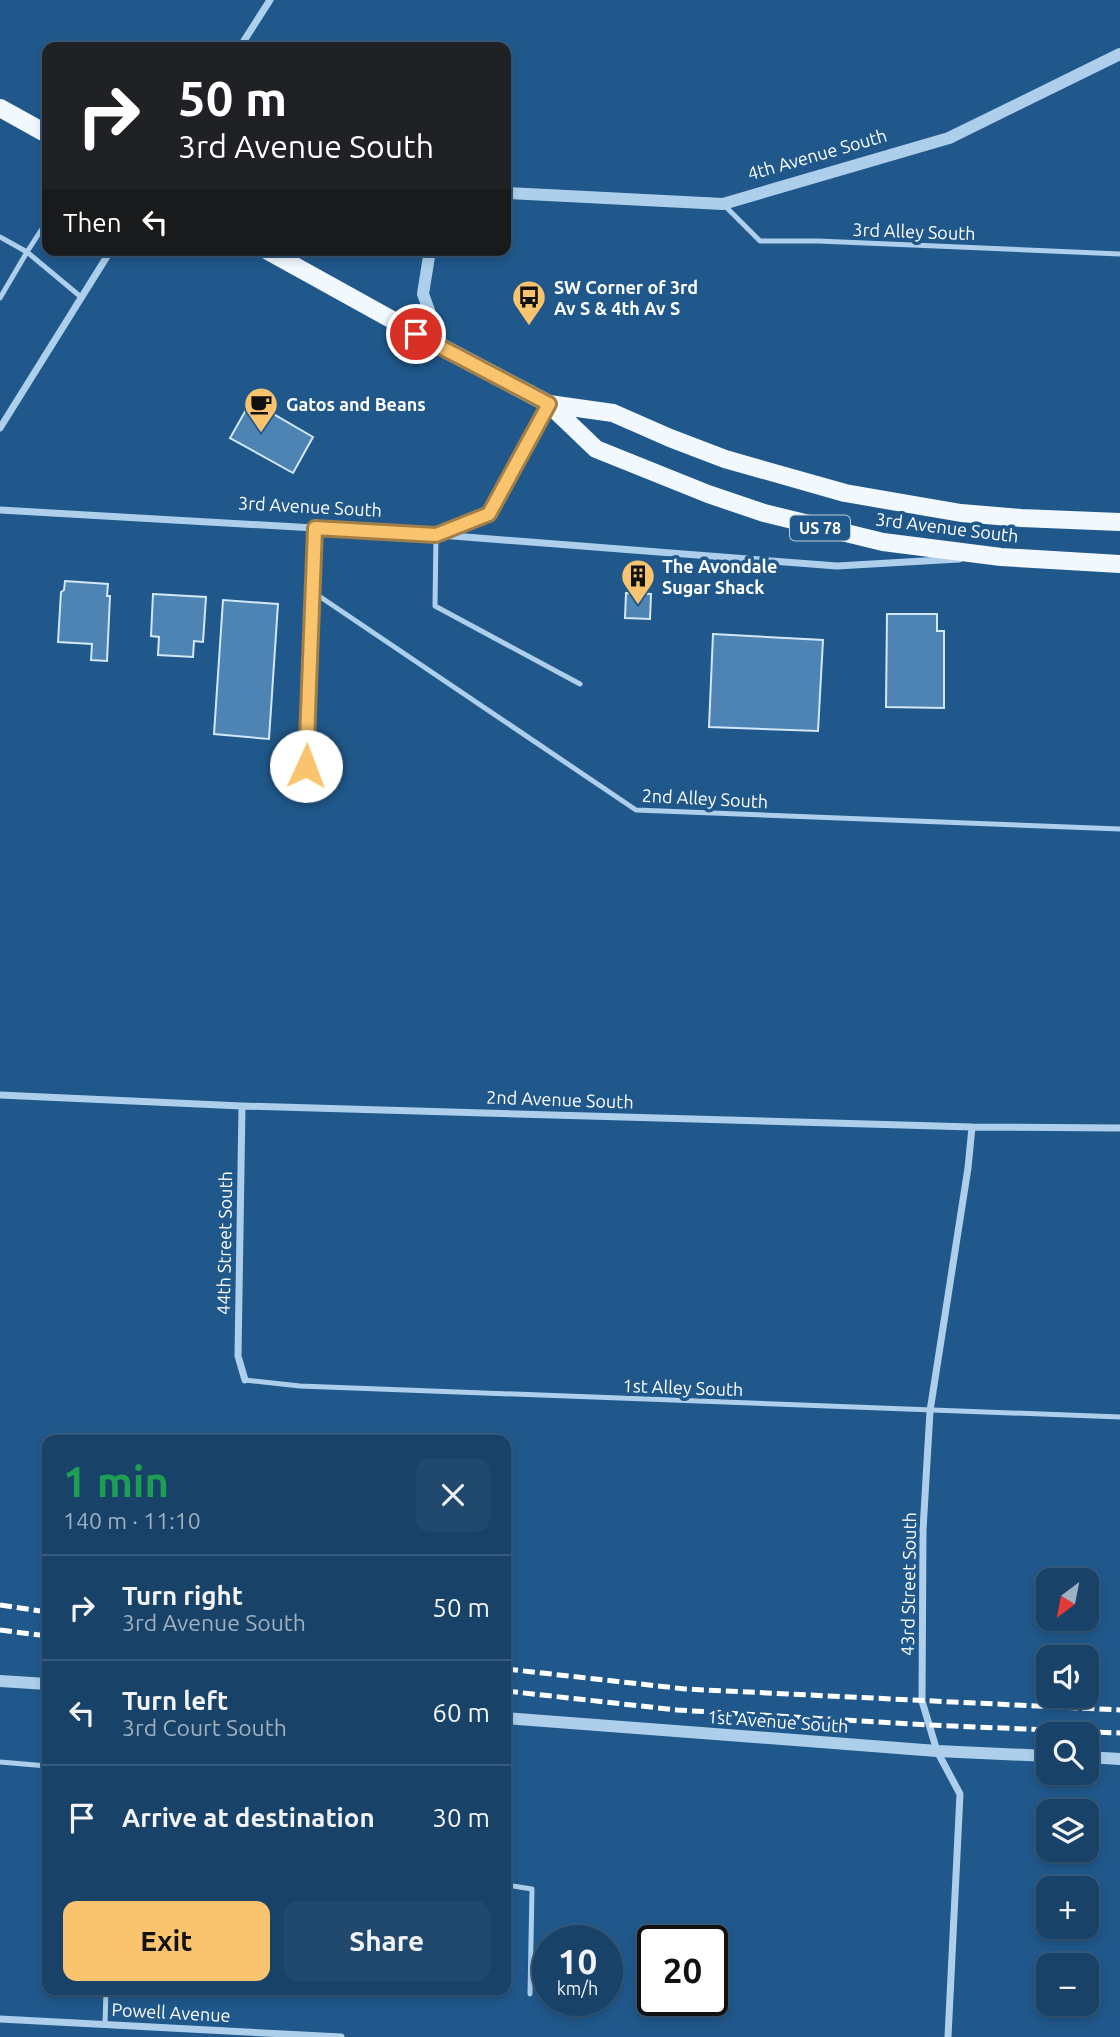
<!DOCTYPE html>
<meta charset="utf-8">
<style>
body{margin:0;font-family:Ubuntu,sans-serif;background:#21496e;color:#f1f3f6;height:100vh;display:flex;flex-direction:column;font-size:26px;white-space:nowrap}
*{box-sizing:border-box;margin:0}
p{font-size:23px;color:#9fb0c0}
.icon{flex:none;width:38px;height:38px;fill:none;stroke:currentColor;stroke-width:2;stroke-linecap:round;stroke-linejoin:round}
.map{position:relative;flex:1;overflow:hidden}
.sheet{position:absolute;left:42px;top:1435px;width:469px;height:560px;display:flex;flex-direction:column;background:#184268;border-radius:14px;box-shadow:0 4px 10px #0003,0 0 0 2px #365b7c}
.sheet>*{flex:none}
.top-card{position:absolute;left:42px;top:42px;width:469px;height:214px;border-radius:14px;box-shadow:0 4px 10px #0003,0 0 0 2px #365b7c;background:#202124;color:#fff;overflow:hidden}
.needle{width:46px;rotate:212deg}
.fabs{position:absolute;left:1036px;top:1568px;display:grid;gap:14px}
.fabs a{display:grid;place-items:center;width:63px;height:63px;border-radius:14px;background:#184268;box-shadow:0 4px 10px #0003,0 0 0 2px #365b7c;font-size:35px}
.speed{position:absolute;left:532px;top:1925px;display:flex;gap:14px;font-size:35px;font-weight:700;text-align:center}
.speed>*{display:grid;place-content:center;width:91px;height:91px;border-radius:50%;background:#184268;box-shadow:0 4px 10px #0003,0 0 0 2px #365b7c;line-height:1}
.speed small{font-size:18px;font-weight:400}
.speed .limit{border:4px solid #111;border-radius:10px;background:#fff;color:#111}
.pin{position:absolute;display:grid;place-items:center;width:60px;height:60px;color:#fff;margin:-30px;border:4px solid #fff;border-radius:50%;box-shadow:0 2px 7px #0007}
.me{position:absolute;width:77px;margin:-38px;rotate:2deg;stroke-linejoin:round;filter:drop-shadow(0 0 5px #0008)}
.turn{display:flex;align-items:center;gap:24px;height:147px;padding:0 21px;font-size:32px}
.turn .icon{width:91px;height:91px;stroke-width:2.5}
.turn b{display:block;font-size:49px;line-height:60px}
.then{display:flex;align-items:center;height:66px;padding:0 21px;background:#0003;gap:14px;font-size:26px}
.round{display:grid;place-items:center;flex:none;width:74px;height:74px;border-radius:14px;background:#21496e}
.headline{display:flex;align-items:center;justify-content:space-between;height:119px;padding:0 21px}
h1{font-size:42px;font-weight:600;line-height:52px;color:#1e9e55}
.primary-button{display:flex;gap:14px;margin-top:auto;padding:14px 21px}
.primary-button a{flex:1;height:80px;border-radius:14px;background:#f9c46d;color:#111;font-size:28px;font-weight:600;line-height:80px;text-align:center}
.primary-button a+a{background:#21496e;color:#f1f3f6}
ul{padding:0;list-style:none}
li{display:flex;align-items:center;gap:21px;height:105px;padding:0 21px;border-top:2px solid #365b7c}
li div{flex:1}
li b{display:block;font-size:26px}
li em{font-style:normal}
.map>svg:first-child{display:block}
</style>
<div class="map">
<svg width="1120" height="2037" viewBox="0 0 1120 2037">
<rect width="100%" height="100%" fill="#20588b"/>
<path fill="#4d84b4" stroke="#d2e7f8" stroke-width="2" d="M251,401L313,437L293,473L230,438Z
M65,581L108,584L107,596H110L107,661L91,660L92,644L58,642L61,592L64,590Z
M626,593L651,594L650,619L625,618Z
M153,594L206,597L203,642L194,641L193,657L158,655L159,637L151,636Z
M223,600L278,604L269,739L214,734Z
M887,614H937V631H944V708L886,707Z
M713,634L823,640L818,731L709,727Z"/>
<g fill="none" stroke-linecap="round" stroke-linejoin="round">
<path stroke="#adcfeb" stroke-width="5" d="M725,206L760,241H818L1120,254
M0,237L27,252L47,221
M0,298L27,252L81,297
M436,535L435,606L580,684
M313,592L636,810L1120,829
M306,766L315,528
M245,1380L300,1386L1120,1417
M0,1762L47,1766
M506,1885L532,1889L530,1994
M105,2024L106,1990"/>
<path stroke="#adcfeb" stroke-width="7" d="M240,47L270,0
M0,428L111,250
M0,510L436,535L489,514L548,405
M440,535L837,566L959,559
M0,1095L242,1106L972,1127L1120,1128
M242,1106L238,1356L245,1380
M0,2019L341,2037
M948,2037L960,1794L937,1751L922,1701L923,1530L930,1411L968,1168L972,1127"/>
<path stroke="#adcfeb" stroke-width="12" d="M506,193L723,204L949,138L1120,54
M430,250L423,294L443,348
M0,1681L47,1684
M506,1718L937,1751L1048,1756
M1087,1757L1120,1759"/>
<path stroke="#f1f8fe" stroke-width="18" d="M0,108L47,134
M266,250L443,348L549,404L596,449L708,494L764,513L883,542L1001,557L1120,564
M549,404L613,413L670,438L725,459L845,493L961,513L1021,518L1120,522"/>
<path stroke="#fff" stroke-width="5" stroke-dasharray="12 5" stroke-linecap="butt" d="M0,1605L47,1612
M0,1630L47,1636
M506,1669L685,1689L1120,1710
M506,1691L677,1710L929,1725L1120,1733"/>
</g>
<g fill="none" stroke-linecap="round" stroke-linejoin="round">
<g stroke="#a27f47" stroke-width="18">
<path id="route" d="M306,766L315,528L436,535L489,514L549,404L416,334"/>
</g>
<use href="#route" stroke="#f9c46d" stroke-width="12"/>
</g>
<defs>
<g id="bus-pin" transform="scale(1.75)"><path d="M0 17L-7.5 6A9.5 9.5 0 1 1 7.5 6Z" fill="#f9c46d" stroke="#20588b"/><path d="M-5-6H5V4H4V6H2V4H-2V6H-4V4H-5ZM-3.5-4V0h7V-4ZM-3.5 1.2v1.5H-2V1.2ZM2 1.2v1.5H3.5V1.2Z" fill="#111"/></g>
<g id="cafe-pin" transform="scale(1.75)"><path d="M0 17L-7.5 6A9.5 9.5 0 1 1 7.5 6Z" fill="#f9c46d" stroke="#20588b"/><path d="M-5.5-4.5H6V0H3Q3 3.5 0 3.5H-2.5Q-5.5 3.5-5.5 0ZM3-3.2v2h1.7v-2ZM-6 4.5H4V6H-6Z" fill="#111"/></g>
<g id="building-pin" transform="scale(1.75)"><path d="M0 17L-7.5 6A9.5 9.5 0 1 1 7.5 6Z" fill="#f9c46d" stroke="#20588b"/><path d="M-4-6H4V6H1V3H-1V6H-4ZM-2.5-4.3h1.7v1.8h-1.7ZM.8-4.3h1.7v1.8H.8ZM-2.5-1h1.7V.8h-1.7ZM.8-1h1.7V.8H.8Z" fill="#111"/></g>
</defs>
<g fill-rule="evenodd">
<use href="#bus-pin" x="529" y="297"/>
<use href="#cafe-pin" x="261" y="404"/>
<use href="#building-pin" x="638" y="576"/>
</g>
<g text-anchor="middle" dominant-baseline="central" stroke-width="7" stroke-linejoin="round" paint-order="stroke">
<rect fill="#20588b" stroke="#bccddc" stroke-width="2" x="790" y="515.5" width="60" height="25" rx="5"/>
<g font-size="16" font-weight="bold" fill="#fff">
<text x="820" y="528">US 78</text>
</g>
<g font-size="18" fill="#fff" stroke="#20588b">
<text transform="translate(817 154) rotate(-16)">4th Avenue South</text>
<text transform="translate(914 231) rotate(2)">3rd Alley South</text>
<text transform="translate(310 506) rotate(3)">3rd Avenue South</text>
<text transform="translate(947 527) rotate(7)">3rd Avenue South</text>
<text transform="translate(705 798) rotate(3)">2nd Alley South</text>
<text transform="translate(560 1099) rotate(2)">2nd Avenue South</text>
<text transform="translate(224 1243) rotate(-89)">44th Street South</text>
<text transform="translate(683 1387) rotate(2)">1st Alley South</text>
<text transform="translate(908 1584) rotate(-89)">43rd Street South</text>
<text transform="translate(778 1721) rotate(4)">1st Avenue South</text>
<text transform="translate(171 2012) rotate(3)">Powell Avenue</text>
</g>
<g font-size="18" font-weight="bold" fill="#fff" stroke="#20588b" text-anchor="start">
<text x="554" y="287">SW Corner of 3rd<tspan x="554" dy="21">Av S &amp; 4th Av S</tspan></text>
<text x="286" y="404">Gatos and Beans</text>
<text x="662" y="566">The Avondale<tspan x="662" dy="21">Sugar Shack</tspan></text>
</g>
</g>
</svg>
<div class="fabs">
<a><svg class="needle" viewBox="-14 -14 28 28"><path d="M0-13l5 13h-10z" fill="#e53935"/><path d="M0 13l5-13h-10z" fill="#9fb0c0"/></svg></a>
<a><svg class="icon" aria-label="sound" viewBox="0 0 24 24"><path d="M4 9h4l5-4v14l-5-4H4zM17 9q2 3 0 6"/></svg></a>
<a><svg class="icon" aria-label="search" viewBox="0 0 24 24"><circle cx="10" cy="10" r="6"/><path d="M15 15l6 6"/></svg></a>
<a><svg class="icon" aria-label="layers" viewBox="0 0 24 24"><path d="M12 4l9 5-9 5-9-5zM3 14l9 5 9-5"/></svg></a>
<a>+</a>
<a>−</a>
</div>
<div class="speed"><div>10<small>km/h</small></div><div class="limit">20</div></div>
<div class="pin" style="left:416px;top:334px;background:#d93025"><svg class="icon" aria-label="arrive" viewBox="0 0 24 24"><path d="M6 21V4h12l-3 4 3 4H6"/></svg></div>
<svg class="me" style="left:306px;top:766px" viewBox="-20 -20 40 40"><circle r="19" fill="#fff"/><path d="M0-13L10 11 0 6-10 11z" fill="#f9c46d"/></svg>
<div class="top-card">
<div class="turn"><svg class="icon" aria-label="right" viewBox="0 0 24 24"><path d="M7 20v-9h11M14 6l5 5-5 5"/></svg><div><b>50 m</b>3rd Avenue South</div></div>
<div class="then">Then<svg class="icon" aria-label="left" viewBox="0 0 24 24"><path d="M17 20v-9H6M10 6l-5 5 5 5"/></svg></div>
</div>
<section class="sheet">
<div class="headline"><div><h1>1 min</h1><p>140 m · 11:10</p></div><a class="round"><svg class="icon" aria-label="close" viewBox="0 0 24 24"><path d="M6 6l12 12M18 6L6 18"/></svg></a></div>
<ul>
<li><svg class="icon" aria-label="right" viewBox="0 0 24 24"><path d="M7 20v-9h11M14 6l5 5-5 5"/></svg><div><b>Turn right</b><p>3rd Avenue South</p></div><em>50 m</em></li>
<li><svg class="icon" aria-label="left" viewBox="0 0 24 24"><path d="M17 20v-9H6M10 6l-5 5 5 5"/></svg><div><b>Turn left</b><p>3rd Court South</p></div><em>60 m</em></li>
<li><svg class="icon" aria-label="arrive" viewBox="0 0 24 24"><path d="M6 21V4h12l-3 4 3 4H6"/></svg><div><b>Arrive at destination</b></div><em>30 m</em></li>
</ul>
<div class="primary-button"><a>Exit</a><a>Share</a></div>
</section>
</div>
